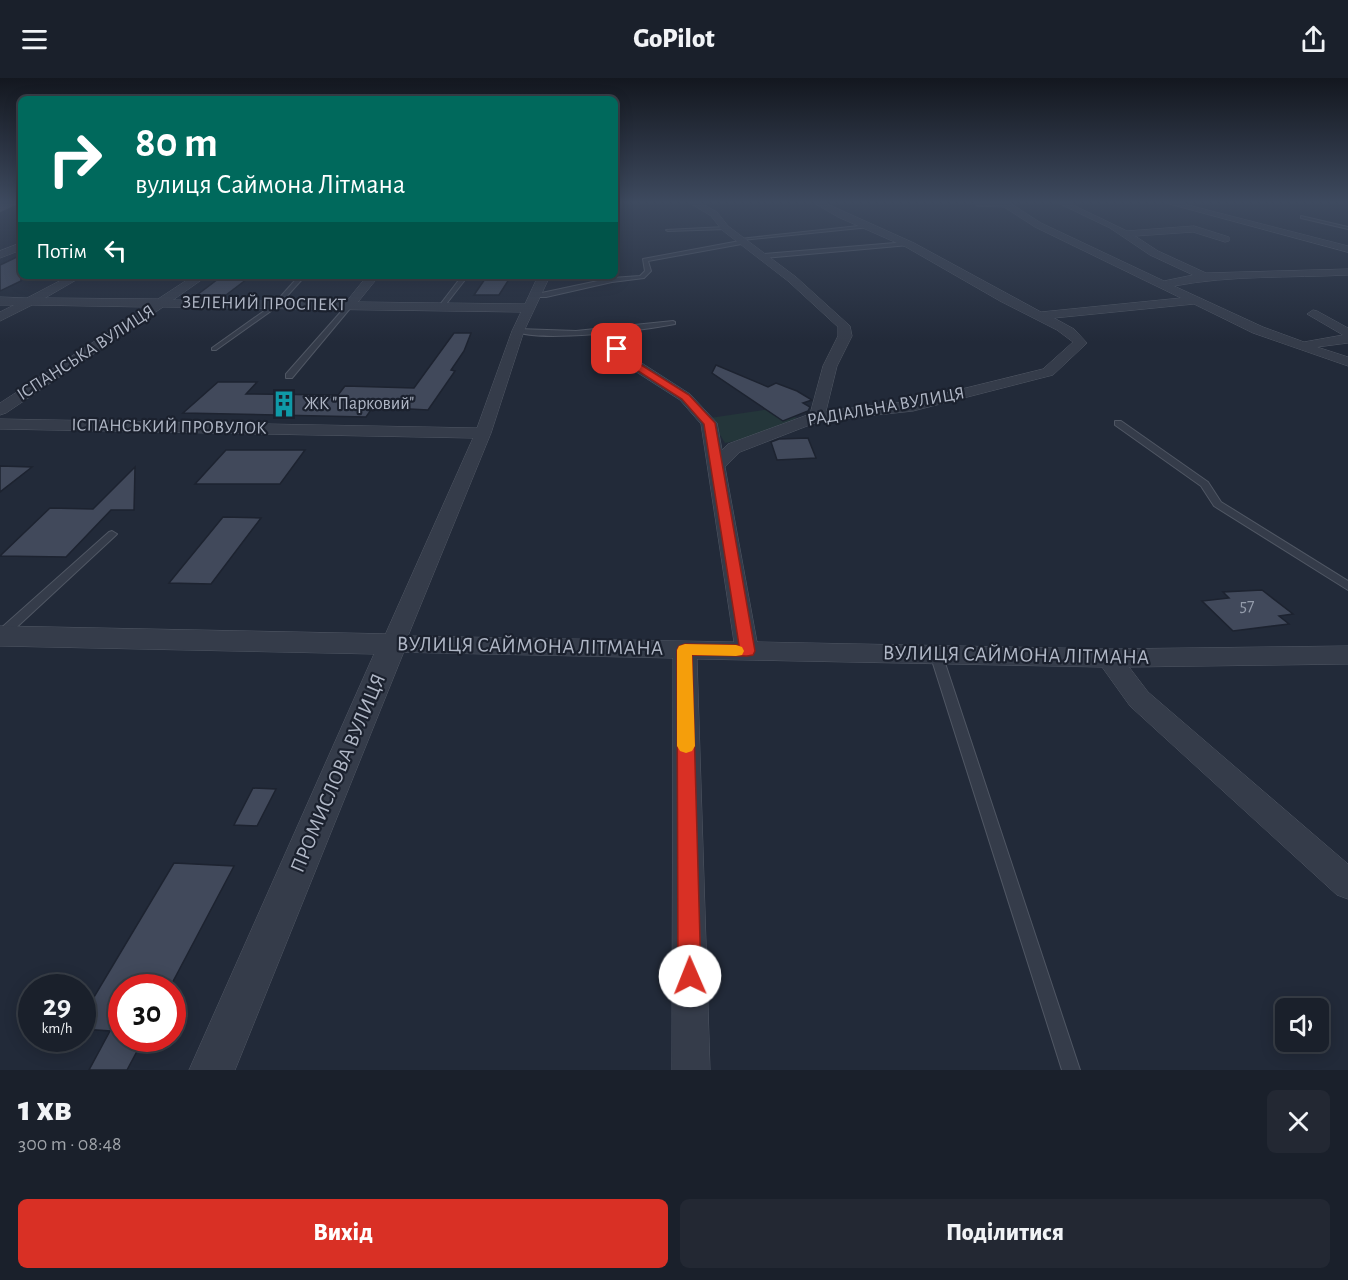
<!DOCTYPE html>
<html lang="uk">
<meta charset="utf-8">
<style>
body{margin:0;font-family:"Alegreya Sans",sans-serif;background:#232833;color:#f1f3f6;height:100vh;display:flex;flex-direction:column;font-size:22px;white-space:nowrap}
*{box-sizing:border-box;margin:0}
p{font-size:20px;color:#9fa3a9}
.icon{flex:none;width:33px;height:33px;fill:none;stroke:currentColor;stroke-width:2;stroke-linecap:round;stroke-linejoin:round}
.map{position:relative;height:992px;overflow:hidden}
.side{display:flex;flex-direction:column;background:#1a202b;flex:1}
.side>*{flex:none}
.guide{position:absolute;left:18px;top:18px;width:600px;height:183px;border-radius:9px;box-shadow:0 3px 15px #0003,0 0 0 2px #383e47;background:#00695c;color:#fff;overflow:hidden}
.buttons{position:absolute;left:1275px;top:920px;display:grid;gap:12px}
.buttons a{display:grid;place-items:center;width:54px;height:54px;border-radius:9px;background:#1a202b;box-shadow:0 3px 15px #0003,0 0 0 2px #383e47;font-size:30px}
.speed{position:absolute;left:18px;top:896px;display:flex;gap:12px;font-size:30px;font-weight:700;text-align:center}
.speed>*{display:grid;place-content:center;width:78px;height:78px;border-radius:50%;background:#1a202b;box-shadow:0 3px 15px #0003,0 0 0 2px #383e47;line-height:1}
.speed small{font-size:15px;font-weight:400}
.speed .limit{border:9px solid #d22;background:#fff;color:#111}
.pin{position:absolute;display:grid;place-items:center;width:51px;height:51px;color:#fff;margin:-26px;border-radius:12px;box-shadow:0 3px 9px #0006}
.me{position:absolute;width:66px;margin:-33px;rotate:359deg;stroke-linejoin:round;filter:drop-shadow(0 0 4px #0008)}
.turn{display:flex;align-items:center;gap:21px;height:126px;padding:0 18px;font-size:27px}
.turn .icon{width:78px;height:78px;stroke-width:2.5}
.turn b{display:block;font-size:42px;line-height:51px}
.then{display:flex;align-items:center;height:57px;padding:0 18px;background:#0003;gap:12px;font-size:22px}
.round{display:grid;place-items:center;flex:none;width:63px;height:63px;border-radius:9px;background:#232833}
.overview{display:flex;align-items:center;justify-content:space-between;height:102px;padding:0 18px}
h1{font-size:36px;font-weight:800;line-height:45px}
.cta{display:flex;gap:12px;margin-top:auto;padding:12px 18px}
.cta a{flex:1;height:69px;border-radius:9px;background:#d93025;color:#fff;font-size:24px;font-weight:800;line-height:69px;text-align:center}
.cta a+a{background:#232833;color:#f1f3f6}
header{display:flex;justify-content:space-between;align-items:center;height:78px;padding:0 18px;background:#1a202b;font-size:27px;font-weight:800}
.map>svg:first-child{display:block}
</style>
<header><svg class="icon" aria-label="menu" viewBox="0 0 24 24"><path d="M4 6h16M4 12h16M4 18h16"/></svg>GoPilot<svg class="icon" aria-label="share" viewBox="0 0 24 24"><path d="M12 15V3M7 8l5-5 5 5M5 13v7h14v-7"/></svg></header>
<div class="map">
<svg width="1348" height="992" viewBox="0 0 1348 992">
<rect width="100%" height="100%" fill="#222a39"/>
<path fill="#24363a" d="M777,330L797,340L745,361L725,365L710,340Z"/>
<path fill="#41495b" stroke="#1d2330" stroke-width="1.5" d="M21,177V203L0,213V187Z
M222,198H251L226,217H197Z
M487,198H511L499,217H474Z
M454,255H471L464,273L451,292L455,293L428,332L373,329L366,339L183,335L218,304H257L246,316L338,317L345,308L414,310Z
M716,287L768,309L776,305L797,313L812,322L803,325L810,329L808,333L783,343L712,295Z
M808,360L816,380L777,382L771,364L779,361Z
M226,372H305L280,406H195Z
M0,388L32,389L0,414Z
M135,389L134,432H111L66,479L0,478L50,430L93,431Z
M223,439L261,440L211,506L169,505Z
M1262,512L1293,536L1279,538L1289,546L1233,553L1202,523L1229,520L1223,514Z
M253,710L276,711L257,748L234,747Z
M174,785L234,788L170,909H122V960H144L127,992H89L110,953L82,951V939Z"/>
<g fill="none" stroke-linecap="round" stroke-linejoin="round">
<g stroke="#505764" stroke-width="2">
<path id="service" d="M1301,138L1348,149V151L1301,140Z
M868,147L870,149L742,162L740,161Z
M725,149L727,151L668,153L666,152Z
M745,162L747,165L648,183L651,193L644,200L612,204L546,219H535L532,217L612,200L640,198L645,193L643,181Z
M907,164L909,167L764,180L761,178L764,176Z
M299,198H305L278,228L216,272H212V270L274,226Z
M462,198H468L443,230H439V228Z
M347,227L352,228L292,300H286V296Z
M673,243L675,244V246C645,252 538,265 515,253L518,251L576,253Z
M1115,343H1121L1208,404L1221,424L1348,503V512L1214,428L1201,408L1115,347Z
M112,453L117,456L115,458L5,560L0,561V551L109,454Z
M936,572L940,573L942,576L1080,992H1062L930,576L932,573Z"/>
</g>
<g stroke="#505764" stroke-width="1">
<path id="minor" d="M690,125H701L717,134L728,148L796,199L850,248L852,258L837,288L826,333L913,323L1043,291L1073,264L1057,252L1000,223L906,169L838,139L814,125H825L914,165L1041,234L1181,220L1035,149L1004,129L977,128L973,125H1010L1041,145L1164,203L1193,197L1150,177L1110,150L1058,125H1069L1127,153L1194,148L1229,159V163L1225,164L1193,154L1135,158L1158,173L1206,195L1348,191V197C1290,200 1231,197 1174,208L1263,249L1304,264L1343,257L1307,236L1313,232L1317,233L1348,250V265L1317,269L1348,279V288L1253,255L1194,226L1054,240L1074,251L1087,265L1053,297L913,333L820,343L740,374L725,389L757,564L1109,571L1348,568V586L1129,589L1148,614L1348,786V821L1337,817L1130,628L1102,589L697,581L710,992H672L673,580L393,574L385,572L381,566L473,360L0,351V341L477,350L512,253L521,234L163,229L6,335L0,337V325L147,229L32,227L0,243V234L14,227H0V219L27,220L69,198H83L45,220L158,221L193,198H207L173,222L346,224L367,198H379L358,224L525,226L538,198H550L524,253L491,355L408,558L734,564L701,346L680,322L616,281L610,271L617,267L622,268L626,275L690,316L717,345L722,372L728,366L810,336L823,288L838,258V249L788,203L722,152L711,138Z
M1166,125H1180L1348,168V174Z
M21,165V172L0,180V173Z"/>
</g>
<g stroke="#505764" stroke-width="1">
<path id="tertiary" d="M0,548L393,556L403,559L407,566L235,992H189L374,576L0,568Z"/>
</g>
<g stroke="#3f4553" stroke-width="1">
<path id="primary" d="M0,125H19L0,134Z"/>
</g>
<use href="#service" fill="#353c4a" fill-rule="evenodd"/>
<use href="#minor" fill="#353c4a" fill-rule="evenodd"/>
<use href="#tertiary" fill="#353c4a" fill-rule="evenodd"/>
<use href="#primary" fill="#535b6a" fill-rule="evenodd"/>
</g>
<linearGradient id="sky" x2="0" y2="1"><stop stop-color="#13171f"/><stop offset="0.47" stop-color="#3e4a5f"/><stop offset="1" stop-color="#3e4a5f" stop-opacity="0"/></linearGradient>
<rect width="1348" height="264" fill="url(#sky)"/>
<path fill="#d93025" stroke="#8d1f18" stroke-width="1.5" d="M614,269H620L625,277L689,317L715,345L755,573L753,577L747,578L692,577L701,898L697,906L690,910L682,906L678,898L677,572L679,568L685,566L739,567L704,346L682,321L618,280L613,271Z"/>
<path fill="#f59e0b" d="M685,566L736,567L742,569L744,573L742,577L736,578L692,577L695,668L692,673L686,675L680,673L677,668V572L679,568Z"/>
<defs>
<g id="building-bare" transform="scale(2.07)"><path d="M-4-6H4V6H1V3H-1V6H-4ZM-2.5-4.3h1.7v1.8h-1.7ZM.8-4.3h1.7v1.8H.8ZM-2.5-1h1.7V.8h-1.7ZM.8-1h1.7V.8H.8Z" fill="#0f9aa8" stroke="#1b212e" stroke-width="2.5" paint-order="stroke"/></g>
</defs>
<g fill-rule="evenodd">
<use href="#building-bare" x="284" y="326"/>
</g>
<g text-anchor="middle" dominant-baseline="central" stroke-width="4.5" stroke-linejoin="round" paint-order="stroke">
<g font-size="18" fill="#b0b7c6" stroke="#1b212e">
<text transform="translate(264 226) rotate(1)">ЗЕЛЕНИЙ ПРОСПЕКТ</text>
<text transform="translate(86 275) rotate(-33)">ІСПАНСЬКА ВУЛИЦЯ</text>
<text transform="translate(886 329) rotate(-10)">РАДІАЛЬНА ВУЛИЦЯ</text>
<text transform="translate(169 349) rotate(1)">ІСПАНСЬКИЙ ПРОВУЛОК</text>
</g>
<g font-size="18" fill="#b0b7c6" stroke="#1b212e" text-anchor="start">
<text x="304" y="326">ЖК "Парковий"</text>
</g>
<g font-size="18" fill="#949cab">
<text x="1247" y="528">57</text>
</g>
<g font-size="21" fill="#b0b7c6" stroke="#1b212e">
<text transform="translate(530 568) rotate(1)">ВУЛИЦЯ САЙМОНА ЛІТМАНА</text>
<text transform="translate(1016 577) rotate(1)">ВУЛИЦЯ САЙМОНА ЛІТМАНА</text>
<text transform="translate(338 695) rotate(-67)">ПРОМИСЛОВА ВУЛИЦЯ</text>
</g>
</g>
</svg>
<div class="buttons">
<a><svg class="icon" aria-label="sound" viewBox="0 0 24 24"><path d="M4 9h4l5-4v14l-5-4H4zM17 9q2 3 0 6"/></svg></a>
</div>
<div class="speed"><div>29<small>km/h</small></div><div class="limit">30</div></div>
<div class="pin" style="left:617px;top:271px;background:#d93025"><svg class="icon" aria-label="arrive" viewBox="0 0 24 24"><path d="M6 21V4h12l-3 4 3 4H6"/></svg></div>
<svg class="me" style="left:690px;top:898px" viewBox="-20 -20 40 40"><circle r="19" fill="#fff"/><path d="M0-13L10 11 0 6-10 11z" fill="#d93025"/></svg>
<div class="guide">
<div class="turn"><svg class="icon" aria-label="right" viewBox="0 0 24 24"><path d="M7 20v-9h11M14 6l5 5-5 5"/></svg><div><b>80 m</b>вулиця Саймона Літмана</div></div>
<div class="then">Потім<svg class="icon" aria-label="left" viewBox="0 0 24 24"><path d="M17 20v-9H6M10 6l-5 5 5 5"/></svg></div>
</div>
</div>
<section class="side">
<div class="overview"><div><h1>1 хв</h1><p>300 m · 08:48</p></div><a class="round"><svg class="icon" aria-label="close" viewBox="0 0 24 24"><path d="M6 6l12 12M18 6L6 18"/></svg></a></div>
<div class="cta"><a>Вихід</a><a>Поділитися</a></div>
</section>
